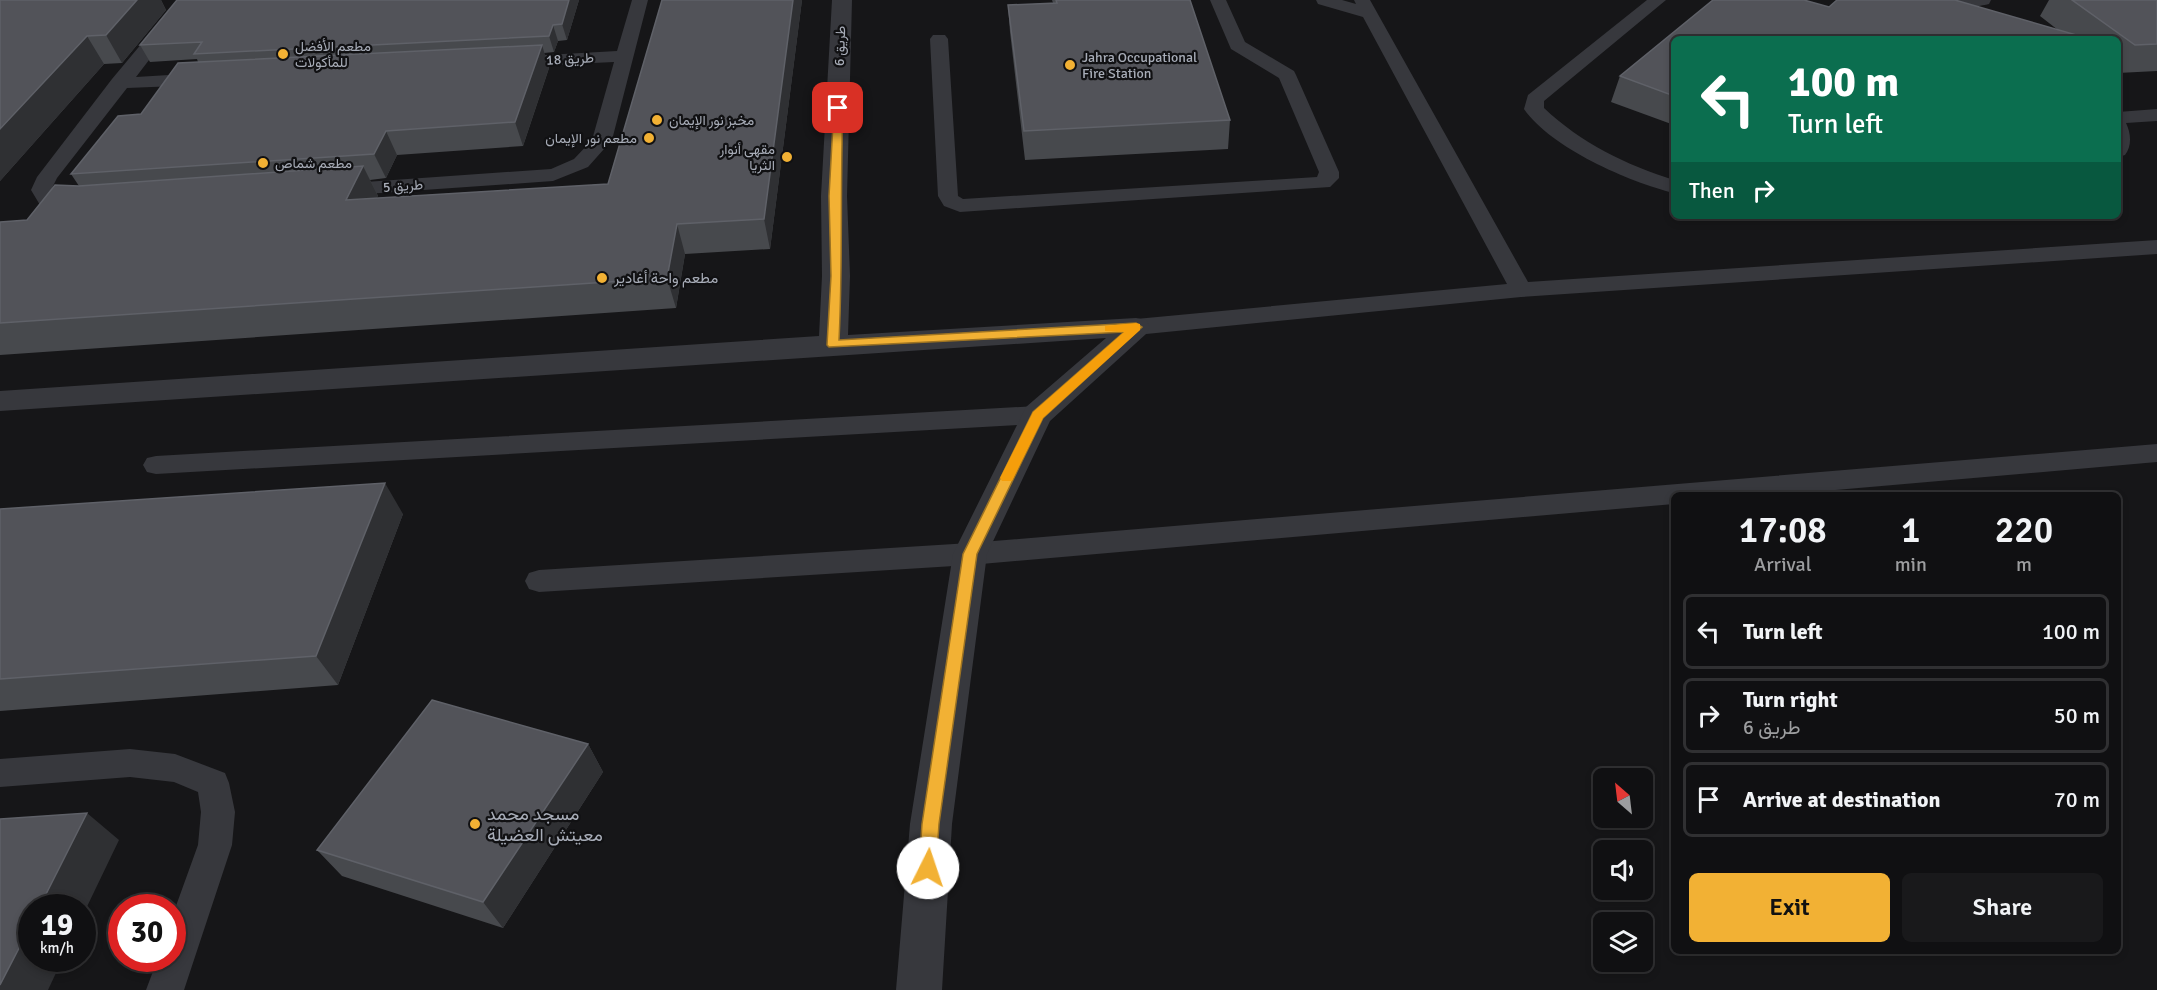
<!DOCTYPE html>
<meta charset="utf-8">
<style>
body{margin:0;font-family:Signika,Vazirmatn,sans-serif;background:#19191b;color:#f1f3f6;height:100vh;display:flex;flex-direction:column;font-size:22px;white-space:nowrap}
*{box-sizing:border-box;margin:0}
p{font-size:20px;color:#9c9d9f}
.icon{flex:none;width:33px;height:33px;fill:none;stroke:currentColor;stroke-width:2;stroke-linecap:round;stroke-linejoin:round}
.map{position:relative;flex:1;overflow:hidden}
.side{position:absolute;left:1671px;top:492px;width:450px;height:462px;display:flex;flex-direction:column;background:#101012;border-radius:9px;box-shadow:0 3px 9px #0003,0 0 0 2px #303032}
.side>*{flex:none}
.banner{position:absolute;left:1671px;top:36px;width:450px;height:183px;border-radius:9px;box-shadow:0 3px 9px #0003,0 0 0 2px #303032;background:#0b6e4f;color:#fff;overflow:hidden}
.needle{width:39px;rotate:332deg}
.fabs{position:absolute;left:1593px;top:768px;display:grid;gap:12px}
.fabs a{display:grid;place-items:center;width:60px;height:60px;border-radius:9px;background:#101012;box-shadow:0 3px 9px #0003,0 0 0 2px #303032;font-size:30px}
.speed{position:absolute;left:18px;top:894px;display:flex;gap:12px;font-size:30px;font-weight:700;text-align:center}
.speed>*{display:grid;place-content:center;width:78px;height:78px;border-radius:50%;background:#101012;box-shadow:0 3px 9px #0003,0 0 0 2px #303032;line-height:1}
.speed small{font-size:15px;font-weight:400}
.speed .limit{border:9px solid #d22;background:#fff;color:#111}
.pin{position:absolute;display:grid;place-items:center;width:51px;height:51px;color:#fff;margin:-26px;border-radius:12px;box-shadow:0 3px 9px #0006}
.me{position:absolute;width:66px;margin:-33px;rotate:4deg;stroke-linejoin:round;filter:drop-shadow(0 0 4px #0008)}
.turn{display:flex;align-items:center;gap:21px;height:126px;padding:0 18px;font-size:27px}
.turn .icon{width:78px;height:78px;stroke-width:2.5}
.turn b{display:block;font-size:42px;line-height:51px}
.then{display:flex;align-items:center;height:57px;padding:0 18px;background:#0003;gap:12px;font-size:22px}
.eta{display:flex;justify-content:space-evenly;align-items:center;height:102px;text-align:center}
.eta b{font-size:36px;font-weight:600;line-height:42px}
.primary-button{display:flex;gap:12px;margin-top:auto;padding:12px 18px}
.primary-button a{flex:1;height:69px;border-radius:9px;background:#f2b134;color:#111;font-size:24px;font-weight:600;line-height:69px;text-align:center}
.primary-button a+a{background:#19191b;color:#f1f3f6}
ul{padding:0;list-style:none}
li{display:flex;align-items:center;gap:18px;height:75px;margin:0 12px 9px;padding:0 6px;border:3px solid #303032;border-radius:9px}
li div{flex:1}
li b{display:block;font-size:22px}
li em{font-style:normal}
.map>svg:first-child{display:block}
</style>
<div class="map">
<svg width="2157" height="990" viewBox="0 0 2157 990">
<rect width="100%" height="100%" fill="#161618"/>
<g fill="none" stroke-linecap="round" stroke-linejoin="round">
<path fill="#37383d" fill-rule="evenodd" d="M178,0H195L136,77L202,73L209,75L211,79L209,83L202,85L127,88L57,178L51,190L55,197L84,202L88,206L84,210L60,212L40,205L31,190L37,177L112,79Z
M632,0H648L612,140L588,167L553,181L337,196L330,194L327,190L330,186L337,184L551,169L574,159L592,140L614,62L510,67L504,66L501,62L504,58L510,57L617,51Z
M1210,0H1226L1245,42L1294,71L1296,75L1339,172V178L1330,187L960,212L944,206L938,196L930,39L933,35H945L948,39L958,196L963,199L1317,177L1319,172L1279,78L1231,49Z
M1316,0H1342L1356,4L1354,0H1370L1528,282L2157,240V254L1521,297L1136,335L1128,332L1124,327L1128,322L1136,319L1507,284L1363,17L1318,4Z
M1647,0H1666L1544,101V108C1581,143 1626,165 1674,180V193C1629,182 1551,148 1524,109L1528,95Z
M1946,0H1991L1989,4C1977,7 1959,9 1947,6Z
M2157,109V121L2126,123C2131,133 2132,146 2125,155L2118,157V112Z
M1037,406L1046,409L1050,415L1046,421L1037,424L156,474L147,472L143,465L147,458L156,456Z
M2157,444V462L1778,495H1674V504L970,565L539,592L529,589L525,581L529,573L539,570L970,543Z
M130,749L175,754L225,773L229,783L235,812L232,845L184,990H146L158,958H172V917L198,845L201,812L198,792L174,782L130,777L0,787V759Z"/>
<path fill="#37383d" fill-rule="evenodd" d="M832,0H852L847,196L850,276L848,335L1136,318L1146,320L1150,327L1146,334L1050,421L987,554L952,824L942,990H896L910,824L953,554L1026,407L1106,338L0,411V391L819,336L822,276L821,196Z"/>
</g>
<path fill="#47494d" d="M0,0H161L166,10L122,63L104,64L0,181Z
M177,0H579L567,40L558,41L554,52L544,53L549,68L523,146L397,155L386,178L370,180L378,196L376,198L608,184L662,0H802L770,249L685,254L676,308L0,355V222L27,220L79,186L71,174L141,114L198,62L197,59L150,62L140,45Z
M1052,0H1190L1230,120L1228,149L1025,160L1010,32L1008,5L1053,3Z
M1713,0H1804L1829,7L1837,0H1955L2058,30L2040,16L2049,0H2157V71L2118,73V39H1674V125L1611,102L1620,76Z
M0,509L403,514L338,685L0,711Z
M588,744L603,772L503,928L342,876L317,850Z"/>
<path fill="#2f3033" d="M137,0H161L166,10L122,63L106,35Z
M569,0H579L567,40L562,24Z
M793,0H802L770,249L764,219Z
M553,25L558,41L554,52L549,36Z
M87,36L104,64L0,181V129Z
M542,45L549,68L523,146L515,122Z
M386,131L397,155L386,178L374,154Z
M363,166L378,196L361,230L346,200Z
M677,224L685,254L676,308L667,278Z
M385,483L403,514L338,685L316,656Z
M588,744L603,772L503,928L483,902Z
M87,813L119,840L82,917V908H39Z
M32,923V958H63L48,990H0V985Z"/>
<path fill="#525359" stroke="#5f6168" stroke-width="1.5" d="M0,0H137L106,35L87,36L0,129Z
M177,0H569L562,24L553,25L549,36L194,54L202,42L140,45Z
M662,0H793L764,219L677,224L667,278L0,323V222L27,220L55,185L79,186L363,166L346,200L608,184Z
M1056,0H1190L1230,120L1024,131L1008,5L1057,3Z
M1713,0H1804L1829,7L1837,0H1955L2090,39H1674V96L1620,76Z
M2072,0H2157V44L2135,45Z
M542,45L515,122L386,131L374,154L71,174L118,116L141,114L178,63Z
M385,483L316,656L0,679V509Z
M432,700L588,744L483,902L317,850Z
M87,813L39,908H32V923L0,985V819Z"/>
<path fill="#f2b134" stroke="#9d7322" stroke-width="1.5" d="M834,106L843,108C840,186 843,263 839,340L1136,323L1142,327L1043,418L977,554L939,824L936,868L934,874L928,876L921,874L919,868L922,824L963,554L1033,412L1124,332L829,347L827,345L831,276L829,196Z"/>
<path fill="#f59e0b" d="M1136,323L1140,324V330L1043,418L1012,481H1002L1000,478L1033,412L1124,332L1105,331V326Z"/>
<g fill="#f2b134" stroke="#111113" stroke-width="2">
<circle cx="283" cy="54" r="6"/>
<circle cx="1070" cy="65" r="6"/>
<circle cx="657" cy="120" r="6"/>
<circle cx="649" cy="138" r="6"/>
<circle cx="787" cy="157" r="6"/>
<circle cx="263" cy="163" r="6"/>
<circle cx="602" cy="278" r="6"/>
<circle cx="475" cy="824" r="6"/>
</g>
<g text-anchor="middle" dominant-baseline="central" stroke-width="4.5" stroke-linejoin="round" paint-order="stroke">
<g font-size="14" fill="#a8adb8" stroke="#111113" text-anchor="start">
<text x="295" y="46">مطعم الأفضل<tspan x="295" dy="16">للمأكولات</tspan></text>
<text x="1082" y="57">Jahra Occupational<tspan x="1082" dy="16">Fire Station</tspan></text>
<text x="669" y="120">مخبز نور الإيمان</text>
<text x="637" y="138" text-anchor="end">مطعم نور الإيمان</text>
<text x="775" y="149" text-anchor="end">مقهى أنوار<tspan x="775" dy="16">الثريا</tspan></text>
<text x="275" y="163">مطعم شماص</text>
</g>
<g font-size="14" fill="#a8adb8" stroke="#111113">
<text transform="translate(840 46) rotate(-88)">طريق 6</text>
<text transform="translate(570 59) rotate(-3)">طريق 18</text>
<text transform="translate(403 186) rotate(-4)">طريق 5</text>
</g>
<g font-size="15" fill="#a8adb8" stroke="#111113" text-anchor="start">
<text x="614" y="278">مطعم واحة أغادير</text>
</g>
<g font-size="18" fill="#a8adb8" stroke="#111113" text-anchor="start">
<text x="487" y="814">مسجد محمد<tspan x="487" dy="21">معيتش العضيلة</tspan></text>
</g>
</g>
</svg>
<div class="fabs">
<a><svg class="needle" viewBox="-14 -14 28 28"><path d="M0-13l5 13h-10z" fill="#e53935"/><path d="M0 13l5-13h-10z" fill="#9c9d9f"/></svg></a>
<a><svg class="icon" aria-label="sound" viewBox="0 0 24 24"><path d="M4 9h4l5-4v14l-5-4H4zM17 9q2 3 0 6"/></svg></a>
<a><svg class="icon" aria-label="layers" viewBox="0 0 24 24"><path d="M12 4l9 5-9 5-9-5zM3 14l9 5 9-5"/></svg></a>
</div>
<div class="speed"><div>19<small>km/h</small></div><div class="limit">30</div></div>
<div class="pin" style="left:838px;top:108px;background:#d93025"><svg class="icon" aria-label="arrive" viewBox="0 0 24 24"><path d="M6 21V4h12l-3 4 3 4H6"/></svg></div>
<svg class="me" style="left:928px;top:868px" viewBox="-20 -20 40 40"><circle r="19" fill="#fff"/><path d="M0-13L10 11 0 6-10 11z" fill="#f2b134"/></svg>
<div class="banner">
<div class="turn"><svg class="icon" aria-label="left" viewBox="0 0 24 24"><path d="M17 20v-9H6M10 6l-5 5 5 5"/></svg><div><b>100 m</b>Turn left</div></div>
<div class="then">Then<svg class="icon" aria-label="right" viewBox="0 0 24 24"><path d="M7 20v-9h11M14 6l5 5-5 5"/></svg></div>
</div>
<section class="side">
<div class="eta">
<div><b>17:08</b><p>Arrival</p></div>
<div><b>1</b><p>min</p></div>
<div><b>220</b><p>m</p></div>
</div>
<ul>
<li><svg class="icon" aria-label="left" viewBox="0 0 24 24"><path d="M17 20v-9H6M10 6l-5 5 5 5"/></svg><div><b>Turn left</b></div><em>100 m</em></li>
<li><svg class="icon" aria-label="right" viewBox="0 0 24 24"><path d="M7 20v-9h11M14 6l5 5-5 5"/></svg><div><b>Turn right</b><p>طريق 6</p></div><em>50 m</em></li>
<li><svg class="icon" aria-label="arrive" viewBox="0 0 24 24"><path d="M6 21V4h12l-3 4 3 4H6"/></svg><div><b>Arrive at destination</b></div><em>70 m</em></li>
</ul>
<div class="primary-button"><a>Exit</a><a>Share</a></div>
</section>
</div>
